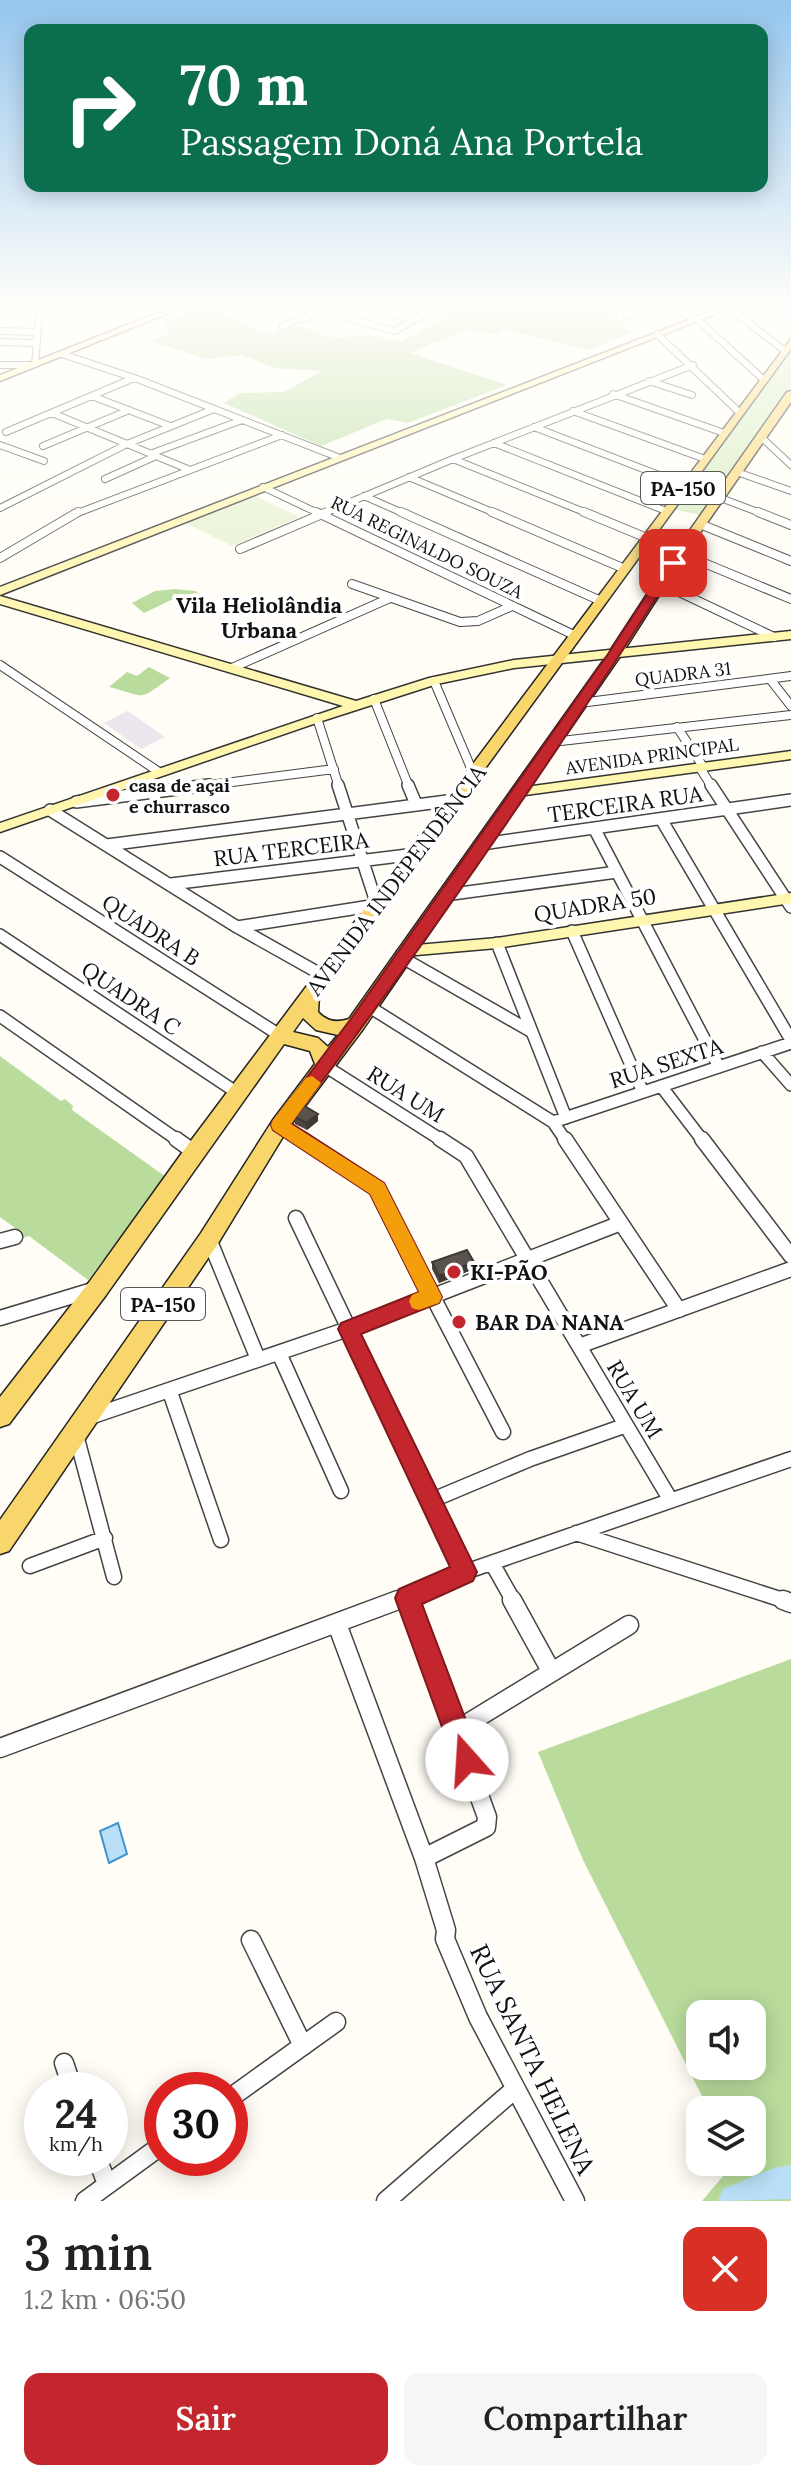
<!DOCTYPE html>
<html lang="pt">
<meta charset="utf-8">
<style>
body{margin:0;font-family:Lora,serif;background:#f6f6f6;color:#222;height:100vh;display:flex;flex-direction:column;font-size:30px;white-space:nowrap}
*{box-sizing:border-box;margin:0}
p{font-size:26px;color:#767676}
.icon{flex:none;width:44px;height:44px;fill:none;stroke:currentColor;stroke-width:2;stroke-linecap:round;stroke-linejoin:round}
.map{position:relative;height:2201px;overflow:hidden}
.sheet{display:flex;flex-direction:column;background:#fff;flex:1}
.sheet>*{flex:none}
.banner{position:absolute;left:24px;top:24px;width:744px;height:168px;border-radius:16px;box-shadow:0 4px 20px #0003;background:#0b6e4f;color:#fff;overflow:hidden}
.buttons{position:absolute;left:686px;top:2000px;display:grid;gap:16px}
.buttons a{display:grid;place-items:center;width:80px;height:80px;border-radius:16px;background:#fff;box-shadow:0 4px 20px #0003;font-size:40px}
.speed{position:absolute;left:24px;top:2072px;display:flex;gap:16px;font-size:40px;font-weight:700;text-align:center}
.speed>*{display:grid;place-content:center;width:104px;height:104px;border-radius:50%;background:#fff;box-shadow:0 4px 20px #0003;line-height:1}
.speed small{font-size:20px;font-weight:400}
.speed .limit{border:12px solid #d22;background:#fff;color:#111}
.pin{position:absolute;display:grid;place-items:center;width:68px;height:68px;color:#fff;margin:-34px;border-radius:16px;box-shadow:0 4px 12px #0006}
.me{position:absolute;width:88px;margin:-44px;rotate:341deg;stroke-linejoin:round;filter:drop-shadow(0 0 6px #0008)}
.turn{display:flex;align-items:center;gap:28px;height:168px;padding:0 24px;font-size:36px}
.turn .icon{width:104px;height:104px;stroke-width:2.5}
.turn b{display:block;font-size:56px;line-height:68px}
.round{display:grid;place-items:center;flex:none;width:84px;height:84px;border-radius:16px;background:#f6f6f6}
.overview{display:flex;align-items:center;justify-content:space-between;height:136px;padding:0 24px}
h1{font-size:48px;font-weight:600;line-height:60px}
.action{display:flex;gap:16px;margin-top:auto;padding:16px 24px}
.action a{flex:1;height:92px;border-radius:16px;background:#c4262e;color:#fff;font-size:32px;font-weight:600;line-height:92px;text-align:center}
.action a+a{background:#f6f6f6;color:#222}
.map>svg:first-child{display:block}
</style>
<div class="map">
<svg width="791" height="2201" viewBox="0 0 791 2201">
<rect width="100%" height="100%" fill="#fffdf5"/>
<path fill="#eee6ef" d="M127,711H128L165,737L141,749L104,723Z"/>
<path fill="#d5ebbd" d="M791,346V385L700,515L672,509Z"/>
<path fill="#b9dc9c" fill-rule="evenodd" d="M469,304H602L631,333L588,350L505,330L495,335L466,329L410,353L507,385L408,423L387,419L321,446L224,403L240,393L284,392L322,371L275,368L241,355L207,359L151,341L171,333L161,319L209,309L268,334L301,326L333,339L369,335L401,342Z
M175,589L196,591L202,600L188,604L171,600L144,613L132,603L155,591Z
M149,667L170,678C136,703 146,696 109,687L127,672L137,676Z
M0,1056L61,1101L65,1099L73,1106L72,1110L166,1177L88,1280L29,1236L19,1239L18,1230L0,1217Z
M791,1659V2201H702L735,2162H752V2110H709L583,1860L538,1752ZM752,2014V2066H700V2014Z"/>
<path fill="#e6f2cf" d="M253,495L299,517L232,546L186,523Z"/>
<path fill="#b9e0f7" stroke="#3f96cf" stroke-width="2" d="M118,1823L127,1854L109,1863L100,1831Z"/>
<g fill="none" stroke-linecap="round" stroke-linejoin="round">
<path fill="#b9e0f7" fill-rule="evenodd" d="M791,2165V2199L718,2201L723,2189L774,2168Z"/>
<g stroke="#444" stroke-width="8">
<path id="street-far4" d="M75,304L93,309
M296,304L395,331L426,312L449,304
M358,304L412,320
M401,304L426,312
M660,304L697,319L764,380
M776,304L791,315
M728,307L785,351
M620,317L660,304
M282,326L320,312
M0,331L37,332
M657,334L739,412
M0,342L36,343
M62,354L140,380L340,458
M35,364L40,304
M0,365H31
M649,381L692,395
M613,394L724,433
M92,396L170,426
M573,411L705,459
M52,413L190,470
M534,427L685,485
M6,432L134,378
M761,437L791,465
M494,443L666,511
M0,445L44,461
M43,446L129,410
M150,454L242,420
M453,459L589,514
M737,472L791,491
M409,477L497,514
M105,479L156,456
M263,487L320,514
M364,496L405,514
M718,497L763,514
M0,508L127,444L214,409
M75,514L282,435
M322,514L453,459L693,365"/>
</g>
<g stroke="#444" stroke-width="10">
<path id="street-far3" d="M316,512L576,636
M401,512L601,601
M492,512L625,569
M584,512L647,538
M758,512L791,525
M700,524L791,561
M240,549L327,512
M680,553L791,599
M0,558L78,512
M660,583L774,637
M352,584L460,622L478,621L512,606
M0,665L159,772
M232,668L390,598
M770,679L791,706
M434,681L474,775
M374,699L409,787
M580,703L791,676
M317,718L339,787
M677,727L704,768
M552,742L791,715
M700,768L712,787
M194,787L334,769"/>
</g>
<g stroke="#444" stroke-width="14">
<path id="street-far2" d="M408,785L416,804
M711,785L791,907
M76,802L209,785
M50,810L237,927L324,976
M661,819L791,1040
M594,828L719,1067
M482,844L791,800
M107,845L455,800
M0,857L281,1036
M171,884L416,854
M445,895L617,872
M237,927L377,905L338,785
M572,931L642,1090
M0,935L239,1094
M497,943L566,1118
M401,957L532,1032
M368,1006L553,1122L566,1141
M0,1016L179,1141
M762,1052L791,1085
M325,1066L443,1141
M661,1086L703,1141
M553,1122L791,1043
M280,1125L305,1141"/>
</g>
<g stroke="#444" stroke-width="17">
<path id="street-far1" d="M176,1139L194,1152
M302,1139L377,1189L503,1432
M440,1139L466,1156L670,1499
M565,1139L679,1310
M702,1139L791,1256
M296,1218L465,1572
M209,1239L258,1359
M0,1241L15,1237
M0,1318L96,1289
M579,1346L791,1269
M279,1353L341,1491
M170,1392L221,1540
M87,1418L348,1329L621,1223
M76,1435L114,1577
M430,1501L530,1459L624,1426
M576,1533L789,1602
M492,1563L514,1602
M30,1566L105,1538
M407,1598L409,1602
M393,1602L465,1572L791,1459"/>
</g>
<g stroke="#444" stroke-width="21">
<path id="street" d="M408,1600L487,1817L486,1827L424,1858
M512,1600L551,1671
M783,1600L791,1603
M337,1624L424,1858L446,1930L445,1939L478,2017L575,2201
M457,1730L629,1625
M0,1748L398,1600
M251,1940L303,2046
M64,2063L73,2090
M230,2098L336,2022
M97,2158L107,2184
M85,2201L162,2145
M386,2201L515,2089"/>
</g>
<g stroke="#333" stroke-width="3">
<path id="secondary" d="M180,304H191L0,381V375Z
M730,304H741L0,595V587Z
M0,596L356,701L429,678L514,660L791,631V639L514,668L437,684L322,721L0,832V823L343,706L0,604Z
M791,751V759L518,796L511,792L518,788Z
M791,893V903L497,948L405,956L397,951L405,946L497,938Z"/>
</g>
<g stroke="#222" stroke-width="3">
<path id="primary" d="M791,339V349L319,996L318,1012C327,1022 337,1023 349,1019L608,654L674,553L787,392L791,391V402L686,553L621,655L363,1029L287,1130L217,1245L9,1551L0,1554V1520L201,1233L273,1120L315,1064L310,1051L284,1044L106,1295L9,1424L0,1427V1397L90,1281L187,1146ZM303,1018L316,1030L338,1035L328,1047L318,1038L293,1032Z"/>
</g>
<use href="#street-far4" stroke="#fff" stroke-width="6"/>
<use href="#street-far3" stroke="#fff" stroke-width="8"/>
<use href="#street-far2" stroke="#fff" stroke-width="11"/>
<use href="#street-far1" stroke="#fff" stroke-width="14"/>
<use href="#street" stroke="#fff" stroke-width="18"/>
<use href="#secondary" fill="#fff6b0" fill-rule="evenodd"/>
<use href="#primary" fill="#f9d66b" fill-rule="evenodd"/>
</g>
<path fill="#4d4742" d="M318,1114V1121L307,1130L295,1124V1117Z
M432,1262L474,1269L439,1283L432,1269Z"/>
<path fill="#3f3936" d="M318,1114V1121L307,1130L306,1123Z
M474,1262V1269L439,1283V1276Z"/>
<path fill="#5a524d" stroke="#3f3936" stroke-width="2" d="M303,1105L318,1114L306,1123L295,1117Z
M467,1250L474,1262L439,1276L432,1262Z"/>
<linearGradient id="sky" x2="0" y2="1"><stop stop-color="#95c6ee"/><stop offset="0.5" stop-color="#fffefa"/><stop offset="1" stop-color="#fffefa" stop-opacity="0"/></linearGradient>
<rect width="791" height="612" fill="url(#sky)"/>
<path fill="#c4262e" stroke="#7f191e" stroke-width="2" d="M669,561L679,563C557,754 427,942 291,1123L384,1183L442,1297L439,1303L361,1334L477,1572L473,1581L422,1604L481,1760L477,1769L467,1773L458,1769L454,1760L395,1598L399,1589L450,1567L338,1329L341,1323L419,1292L370,1194L273,1130L271,1125L350,1020L608,654Z"/>
<path fill="#f59e0b" d="M312,1076L321,1083L291,1124L384,1183L442,1297L439,1303L419,1310L412,1308L409,1301L412,1295L419,1292L370,1194L273,1130L271,1125L273,1120L306,1078Z"/>
<g fill="#c4262e" stroke="#fff" stroke-width="3">
<circle cx="113" cy="795" r="8"/>
<circle cx="454" cy="1272" r="8"/>
<circle cx="459" cy="1322" r="8"/>
</g>
<g text-anchor="middle" dominant-baseline="central" stroke-width="8" stroke-linejoin="round" paint-order="stroke">
<g font-size="18" fill="#111" stroke="#fff">
<text transform="translate(427 547) rotate(26)">RUA REGINALDO SOUZA</text>
<text transform="translate(683 674) rotate(-7)">QUADRA 31</text>
<text transform="translate(652 756) rotate(-8)">AVENIDA PRINCIPAL</text>
</g>
<g font-size="18" font-weight="bold" fill="#111" stroke="#fff" text-anchor="start">
<text x="129" y="785">casa de açai<tspan x="129" dy="21">e churrasco</tspan></text>
</g>
<g fill="#fff" stroke="#585858" stroke-width="2">
<rect x="641" y="472" width="84" height="32" rx="6"/>
<rect x="121" y="1288" width="84" height="32" rx="6"/>
</g>
<g font-size="20" font-weight="bold" fill="#111">
<text x="683" y="488">PA-150</text>
<text x="163" y="1304">PA-150</text>
</g>
<g font-size="22" font-weight="bold" fill="#111" stroke="#fff">
<text x="259" y="605">Vila Heliolândia<tspan x="259" dy="25">Urbana</tspan></text>
</g>
<g font-size="22" fill="#111" stroke="#fff">
<text transform="translate(625 804) rotate(-8)">TERCEIRA RUA</text>
<text transform="translate(291 849) rotate(-7)">RUA TERCEIRA</text>
<text transform="translate(396 880) rotate(-53)">AVENIDA INDEPENDÊNCIA</text>
<text transform="translate(595 905) rotate(-9)">QUADRA 50</text>
<text transform="translate(151 930) rotate(33)">QUADRA B</text>
<text transform="translate(131 998) rotate(34)">QUADRA C</text>
<text transform="translate(666 1063) rotate(-18)">RUA SEXTA</text>
<text transform="translate(406 1094) rotate(32)">RUA UM</text>
<text transform="translate(635 1399) rotate(59)">RUA UM</text>
</g>
<g font-size="22" font-weight="bold" fill="#111" stroke="#fff" text-anchor="start">
<text x="470" y="1272">KI-PÃO</text>
<text x="475" y="1322">BAR DA NANA</text>
</g>
<g font-size="26" fill="#111" stroke="#fff">
<text transform="translate(533 2059) rotate(64)">RUA SANTA HELENA</text>
</g>
</g>
</svg>
<div class="buttons">
<a><svg class="icon" aria-label="sound" viewBox="0 0 24 24"><path d="M4 9h4l5-4v14l-5-4H4zM17 9q2 3 0 6"/></svg></a>
<a><svg class="icon" aria-label="layers" viewBox="0 0 24 24"><path d="M12 4l9 5-9 5-9-5zM3 14l9 5 9-5"/></svg></a>
</div>
<div class="speed"><div>24<small>km/h</small></div><div class="limit">30</div></div>
<div class="pin" style="left:673px;top:563px;background:#d93025"><svg class="icon" aria-label="arrive" viewBox="0 0 24 24"><path d="M6 21V4h12l-3 4 3 4H6"/></svg></div>
<svg class="me" style="left:467px;top:1760px" viewBox="-20 -20 40 40"><circle r="19" fill="#fff"/><path d="M0-13L10 11 0 6-10 11z" fill="#c4262e"/></svg>
<div class="banner">
<div class="turn"><svg class="icon" aria-label="right" viewBox="0 0 24 24"><path d="M7 20v-9h11M14 6l5 5-5 5"/></svg><div><b>70 m</b>Passagem Doná Ana Portela</div></div>
</div>
</div>
<section class="sheet">
<div class="overview"><div><h1>3 min</h1><p>1.2 km · 06:50</p></div><a class="round" style="background:#d93025;color:#fff"><svg class="icon" aria-label="close" viewBox="0 0 24 24"><path d="M6 6l12 12M18 6L6 18"/></svg></a></div>
<div class="action"><a>Sair</a><a>Compartilhar</a></div>
</section>
